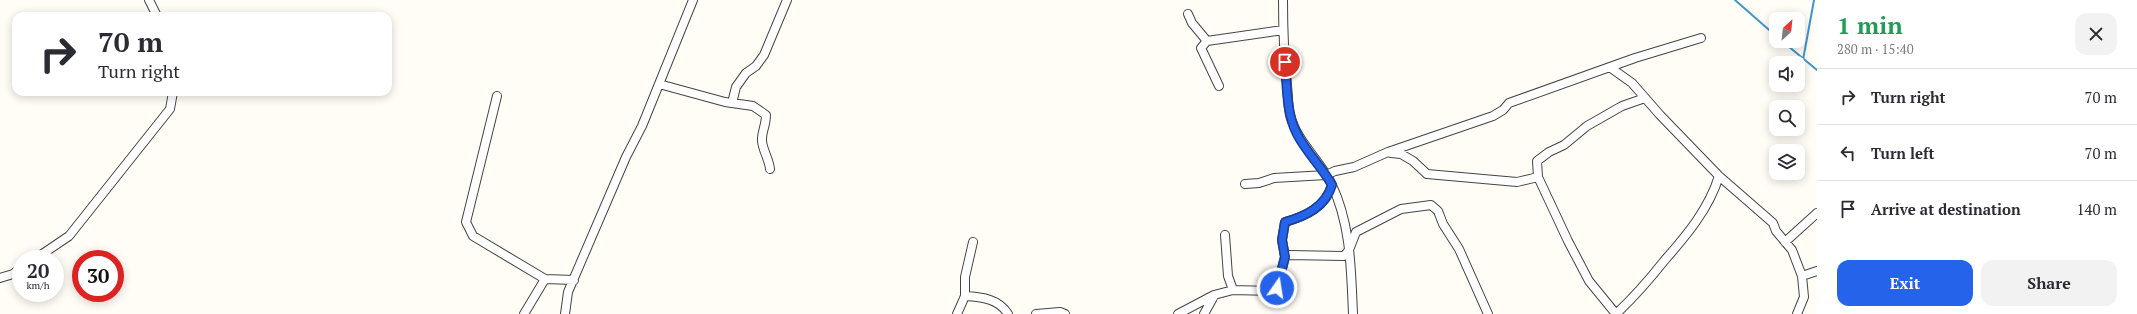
<!DOCTYPE html>
<meta charset="utf-8">
<style>
body{margin:0;font-family:"PT Serif",serif;background:#f2f2f3;color:#2b2b33;height:100vh;display:flex;flex-direction:column;font-size:15px;white-space:nowrap}
*{box-sizing:border-box;margin:0}
p{font-size:13px;color:#7c7c81}
.icon{flex:none;width:22px;height:22px;fill:none;stroke:currentColor;stroke-width:2;stroke-linecap:round;stroke-linejoin:round}
.map{position:relative;flex:1;overflow:hidden}
.details{display:flex;flex-direction:column;background:#fff;width:320px}
.details>*{flex:none}
.hud{position:absolute;left:12px;top:12px;width:380px;height:84px;border-radius:12px;box-shadow:0 2px 10px #0003;background:#fff;color:#2b2b33;overflow:hidden}
.needle{width:26px;rotate:27deg}
.tools{position:absolute;left:1769px;top:12px;display:grid;gap:8px}
.tools a{display:grid;place-items:center;width:36px;height:36px;border-radius:8px;background:#fff;box-shadow:0 2px 10px #0003;font-size:20px}
.speed{position:absolute;left:12px;top:250px;display:flex;gap:8px;font-size:20px;font-weight:700;text-align:center}
.speed>*{display:grid;place-content:center;width:52px;height:52px;border-radius:50%;background:#fff;box-shadow:0 2px 10px #0003;line-height:1}
.speed small{font-size:10px;font-weight:400}
.speed .limit{border:6px solid #d22;background:#fff;color:#111}
.pin{position:absolute;display:grid;place-items:center;width:34px;height:34px;color:#fff;margin:-17px;border:2px solid #fff;border-radius:50%;box-shadow:0 1px 4px #0007}
.me{position:absolute;width:44px;margin:-22px;rotate:13deg;stroke-linejoin:round;filter:drop-shadow(0 0 3px #0008)}
.turn{display:flex;align-items:center;gap:14px;height:84px;padding:0 20px;font-size:18px}
.turn .icon{width:52px;height:52px;stroke-width:2.5}
.turn b{display:block;font-size:28px;line-height:34px}
.round{display:grid;place-items:center;flex:none;width:42px;height:42px;border-radius:12px;background:#f2f2f3}
.summary{display:flex;align-items:center;justify-content:space-between;height:68px;padding:0 20px}
h1{font-size:24px;font-weight:700;line-height:30px;color:#1e9e55}
.button{display:flex;gap:8px;margin-top:auto;padding:8px 20px}
.button a{flex:1;height:46px;border-radius:12px;background:#2563eb;color:#fff;font-size:16px;font-weight:700;line-height:46px;text-align:center}
.button a+a{background:#f2f2f3;color:#2b2b33}
ul{padding:0;list-style:none}
li{display:flex;align-items:center;gap:12px;height:56px;padding:0 20px;border-top:1px solid #e1e1e2}
li div{flex:1}
li b{display:block;font-size:15px}
li em{font-style:normal}
main{display:flex;flex:1;min-height:0}
.map>svg:first-child{display:block}
</style>
<main>
<div class="map">
<svg width="1817" height="314" viewBox="0 0 1817 314">
<rect width="100%" height="100%" fill="#fffdf5"/>
<g fill="none" stroke-linecap="round" stroke-linejoin="round">
<path stroke="#3f96cf" stroke-width="2" d="M1735,0L1776,36
M1782,41L1817,70
M1803,60L1814,0"/>
<g stroke="#444" stroke-width="10">
<path id="minor" d="M149,0L157,16
M1283,0C1283,29 1284,57 1287,85C1288,95 1288,106 1290,115C1297,142 1319,159 1331,183C1351,224 1351,269 1353,314
M1188,14L1192,23L1207,41L1283,30
M1207,41L1201,48L1219,86
M1611,68L1632,83L1660,115L1719,176L1773,223L1776,231L1792,250L1802,276L1804,297L1797,314
M659,84L725,102L753,106L766,115C766,126 761,133 762,141C763,151 769,159 770,169
M497,96L466,222L473,236L545,279L574,280
M732,103L736,87L746,73L756,66L764,55L787,0
M1391,153L1401,154L1413,161L1427,174L1517,182L1538,177L1568,241L1589,281L1616,314
M1538,177L1537,161L1549,152L1564,145L1587,126L1622,106L1645,98
M1245,184L1259,183L1274,178L1326,175L1335,171L1354,167L1388,152L1493,116L1503,110L1509,103L1635,58L1701,38
M1225,235L1228,276L1233,290L1272,291L1277,287L1285,257L1289,255L1344,256L1349,250L1356,232L1401,209L1431,205L1438,211L1443,224L1459,249L1488,314
M973,242L965,277V296C982,297 999,299 1008,314
M1785,242L1817,213
M1285,257L1282,240L1285,222C1306,216 1326,207 1332,185
M35,259L69,236L170,109L173,92
M1802,276L1817,271
M0,278L13,274L21,268
M524,314L545,279
M565,314L568,292L626,157L642,126L693,0
M957,314L965,296
M1036,314L1060,312L1065,314
M1178,314L1214,295L1233,290
M1204,314L1214,296
M1616,314C1634,297 1649,280 1664,261C1686,236 1709,209 1719,176"/>
</g>
<use href="#minor" stroke="#fff" stroke-width="8"/>
</g>
<g fill="none" stroke-linecap="round" stroke-linejoin="round">
<g stroke="#184099" stroke-width="10">
<path id="route" d="M1277,288L1285,257L1282,240L1285,222C1306,216 1325,207 1332,185C1322,167 1306,152 1297,134C1286,113 1287,85 1285,62"/>
</g>
<use href="#route" stroke="#2563eb" stroke-width="7"/>
</g>
</svg>
<div class="tools">
<a><svg class="needle" viewBox="-14 -14 28 28"><path d="M0-13l5 13h-10z" fill="#e53935"/><path d="M0 13l5-13h-10z" fill="#7c7c81"/></svg></a>
<a><svg class="icon" aria-label="sound" viewBox="0 0 24 24"><path d="M4 9h4l5-4v14l-5-4H4zM17 9q2 3 0 6"/></svg></a>
<a><svg class="icon" aria-label="search" viewBox="0 0 24 24"><circle cx="10" cy="10" r="6"/><path d="M15 15l6 6"/></svg></a>
<a><svg class="icon" aria-label="layers" viewBox="0 0 24 24"><path d="M12 4l9 5-9 5-9-5zM3 14l9 5 9-5"/></svg></a>
</div>
<div class="speed"><div>20<small>km/h</small></div><div class="limit">30</div></div>
<div class="pin" style="left:1285px;top:62px;background:#d93025"><svg class="icon" aria-label="arrive" viewBox="0 0 24 24"><path d="M6 21V4h12l-3 4 3 4H6"/></svg></div>
<svg class="me" style="left:1277px;top:288px" viewBox="-20 -20 40 40"><circle r="17" fill="#2563eb" stroke="#fff" stroke-width="3"/><path d="M0-11L8 9 0 5-8 9z" fill="#fff"/></svg>
<div class="hud">
<div class="turn"><svg class="icon" aria-label="right" viewBox="0 0 24 24"><path d="M7 20v-9h11M14 6l5 5-5 5"/></svg><div><b>70 m</b>Turn right</div></div>
</div>
</div>
<section class="details">
<div class="summary"><div><h1>1 min</h1><p>280 m · 15:40</p></div><a class="round"><svg class="icon" aria-label="close" viewBox="0 0 24 24"><path d="M6 6l12 12M18 6L6 18"/></svg></a></div>
<ul>
<li><svg class="icon" aria-label="right" viewBox="0 0 24 24"><path d="M7 20v-9h11M14 6l5 5-5 5"/></svg><div><b>Turn right</b></div><em>70 m</em></li>
<li><svg class="icon" aria-label="left" viewBox="0 0 24 24"><path d="M17 20v-9H6M10 6l-5 5 5 5"/></svg><div><b>Turn left</b></div><em>70 m</em></li>
<li><svg class="icon" aria-label="arrive" viewBox="0 0 24 24"><path d="M6 21V4h12l-3 4 3 4H6"/></svg><div><b>Arrive at destination</b></div><em>140 m</em></li>
</ul>
<div class="button"><a>Exit</a><a>Share</a></div>
</section>
</main>
